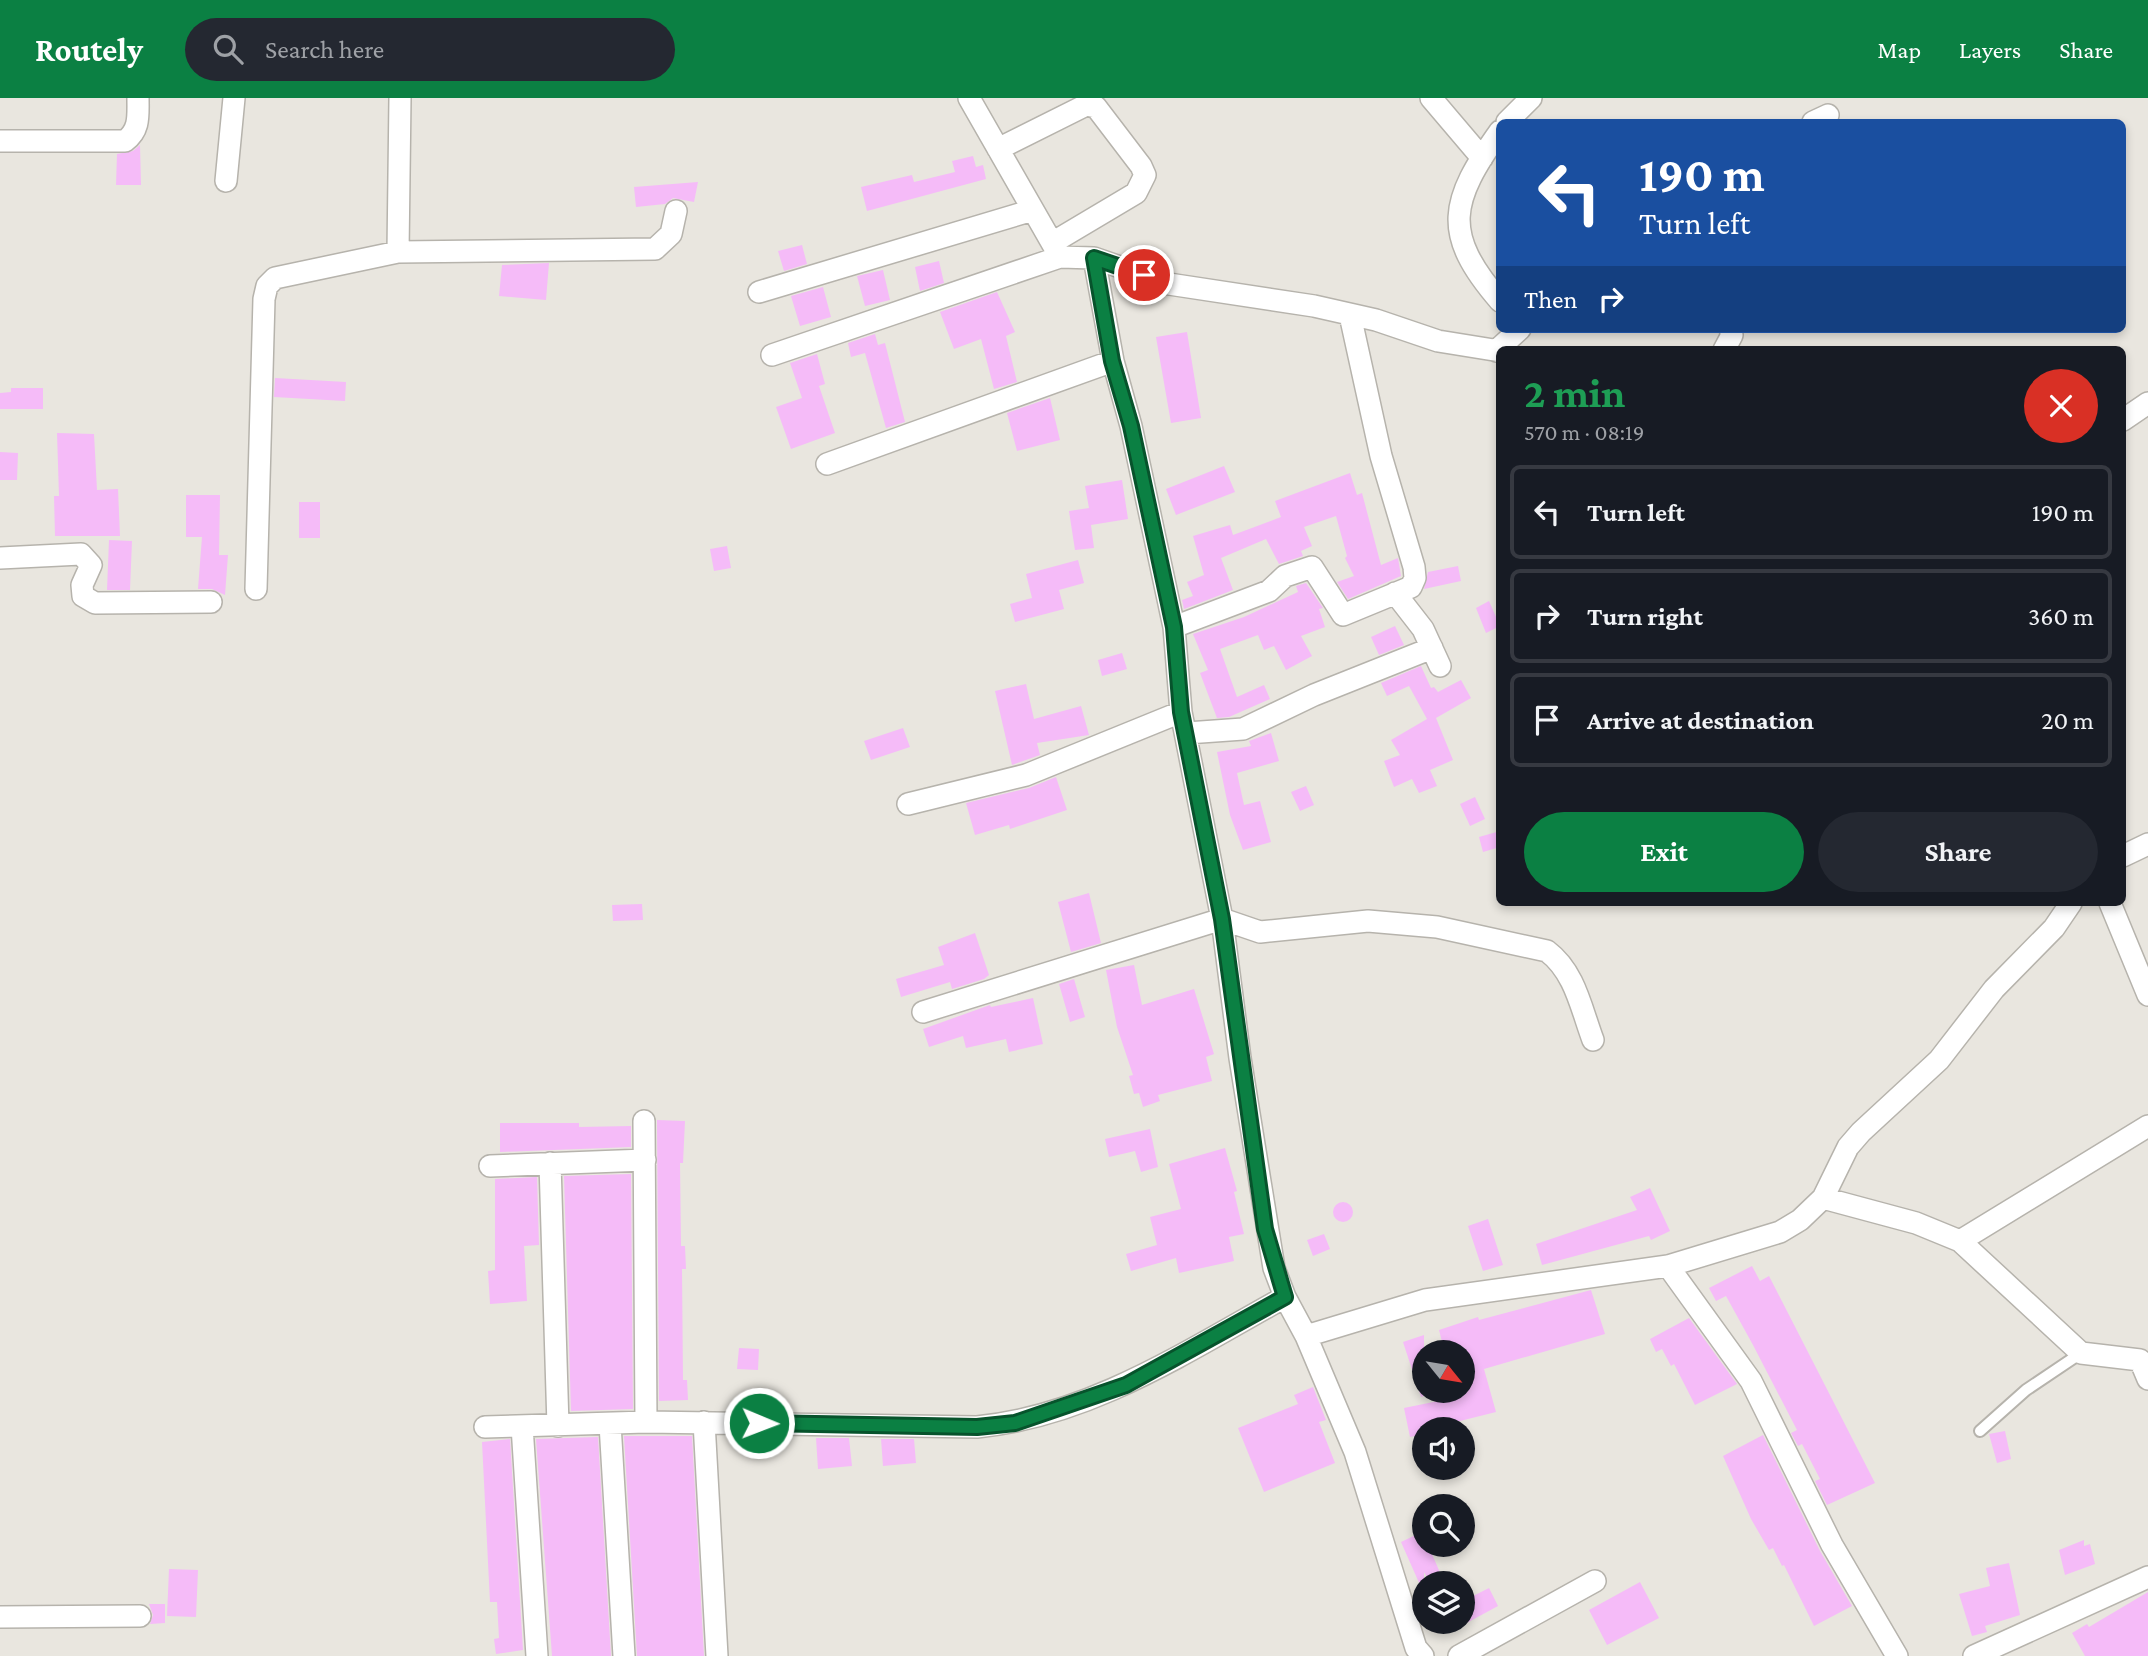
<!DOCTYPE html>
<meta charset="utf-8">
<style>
body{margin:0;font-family:"Crimson Pro",serif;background:#242831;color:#f1f3f6;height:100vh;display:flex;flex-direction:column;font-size:26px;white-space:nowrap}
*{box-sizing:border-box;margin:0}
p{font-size:23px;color:#9ea1a6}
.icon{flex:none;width:38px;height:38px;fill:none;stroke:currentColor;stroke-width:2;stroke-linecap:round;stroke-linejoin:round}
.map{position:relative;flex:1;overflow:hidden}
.panel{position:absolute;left:1496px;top:248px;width:630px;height:560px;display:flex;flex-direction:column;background:#171b24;border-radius:10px;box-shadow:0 4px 10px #0003}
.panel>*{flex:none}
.guide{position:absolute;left:1496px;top:21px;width:630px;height:214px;border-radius:10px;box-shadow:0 4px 10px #0003;background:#1a4fa0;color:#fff;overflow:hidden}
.needle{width:46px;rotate:120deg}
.tools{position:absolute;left:1412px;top:1242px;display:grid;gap:14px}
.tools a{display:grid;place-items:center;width:63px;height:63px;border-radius:50%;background:#171b24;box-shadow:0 4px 10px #0003;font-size:35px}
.pin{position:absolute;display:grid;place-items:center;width:60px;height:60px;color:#fff;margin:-30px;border:4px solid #fff;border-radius:50%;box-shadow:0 2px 7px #0007}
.me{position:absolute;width:77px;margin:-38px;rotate:91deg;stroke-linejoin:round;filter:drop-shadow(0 0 5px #0008)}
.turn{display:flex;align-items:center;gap:24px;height:147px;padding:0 28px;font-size:32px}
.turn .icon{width:91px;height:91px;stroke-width:2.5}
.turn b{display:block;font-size:49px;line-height:60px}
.then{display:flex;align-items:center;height:66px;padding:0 28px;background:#0003;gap:14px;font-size:26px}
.round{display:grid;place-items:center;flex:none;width:74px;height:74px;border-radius:37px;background:#242831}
.head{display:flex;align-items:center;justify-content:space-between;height:119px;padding:0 28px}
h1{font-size:42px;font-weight:700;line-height:52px;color:#1e9e55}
.primary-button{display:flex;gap:14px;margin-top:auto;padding:14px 28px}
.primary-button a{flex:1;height:80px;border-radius:42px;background:#0b8043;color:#fff;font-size:28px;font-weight:700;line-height:80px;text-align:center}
.primary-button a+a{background:#242831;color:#f1f3f6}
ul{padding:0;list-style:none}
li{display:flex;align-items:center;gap:21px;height:94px;margin:0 14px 10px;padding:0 14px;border:4px solid #363941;border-radius:10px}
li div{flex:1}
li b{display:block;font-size:26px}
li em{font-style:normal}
header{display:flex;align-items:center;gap:42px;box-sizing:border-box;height:98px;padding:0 35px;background:#0b8043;color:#fff}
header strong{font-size:33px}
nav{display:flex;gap:38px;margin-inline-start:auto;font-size:24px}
.search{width:490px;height:63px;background:#242831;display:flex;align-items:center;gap:18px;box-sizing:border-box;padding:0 24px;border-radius:38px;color:#9ea1a6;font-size:26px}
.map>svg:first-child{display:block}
</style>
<header>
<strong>Routely</strong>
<div class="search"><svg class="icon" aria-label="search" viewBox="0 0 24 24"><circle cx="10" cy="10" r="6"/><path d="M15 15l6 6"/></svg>Search here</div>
<nav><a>Map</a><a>Layers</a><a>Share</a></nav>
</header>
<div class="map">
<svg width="2148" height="1558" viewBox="0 0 2148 1558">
<rect width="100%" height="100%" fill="#e9e6df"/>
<path fill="#f5bbf8" d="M140,47L141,87H116L117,56L133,53Z
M973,58L976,69L983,67L986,81L867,113L861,89L912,77L914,84L955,74L952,63Z
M698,84L694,104L673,100L665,106L636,109L634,89Z
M802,147L807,166L784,173L778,153Z
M939,163L944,185L920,193L915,169Z
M549,165L546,202L499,198L502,167Z
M883,172L890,202L865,208L857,178Z
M823,189L831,219L800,228L791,198Z
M997,194L1015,234L1006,238L1017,284L994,291L981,241L954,251L940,214Z
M1187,234L1201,320L1171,325L1156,239Z
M875,236L878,247L885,245L905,324L886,330L865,255L851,259L848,245Z
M817,256L825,286L819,288L835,335L791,351L776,309L802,300L790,265Z
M275,280L346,284L345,303L274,299Z
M11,290H43V311H0V295L11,294Z
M1050,300L1060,342L1017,353L1007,315Z
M57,335L94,336L97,392L118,391L120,438H55L54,398H59Z
M0,354L18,355L17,382H0Z
M1224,368L1235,394L1176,417L1166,391Z
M1350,375L1357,397L1362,395L1381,467L1398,460L1401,478L1348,501L1337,484L1354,478L1345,460L1347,458L1336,418L1304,429L1312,448L1301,453L1303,458L1279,466L1266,441L1221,460L1233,492L1184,511L1182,502L1193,498L1187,484L1204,477L1193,438L1230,427L1233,437L1281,419L1275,403Z
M1122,382L1128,421L1091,427L1094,450L1075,452L1069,413L1089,410L1085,388Z
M186,397H220L219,457H228L225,497L212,491H198L202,439H186Z
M299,404H320V440H299Z
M109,442L132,443L130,492H107Z
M727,448L731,470L714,473L710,451Z
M1078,462L1084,485L1059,492L1064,511L1015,524L1010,506L1032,500L1026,476Z
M1458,468L1461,483L1424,491L1428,474Z
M1306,485L1323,510L1319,511L1325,529L1301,538L1312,558L1286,572L1274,548L1264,552L1258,537L1220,551L1237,599L1264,587L1270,601L1229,619L1217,620L1200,575L1208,572L1193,536L1244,519L1298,494L1296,488Z
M1489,503L1500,528L1486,535L1476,510Z
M1395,528L1404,547L1379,557L1371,539Z
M1122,555L1127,571L1102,578L1098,562Z
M1421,568L1431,590L1434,589L1438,594L1461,582L1471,600L1436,620L1453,662L1430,672L1437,688L1419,695L1412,681L1394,689L1384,663L1400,657L1391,642L1427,621L1409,588L1387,598L1381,585Z
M1026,586L1034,621L1081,608L1089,637L1037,645L1040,657L1012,667L995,593Z
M903,630L910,649L871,662L864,643Z
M1271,635L1279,663L1237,675L1244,707L1260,703L1271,744L1243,752L1230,717L1217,654L1251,648L1249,643Z
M1056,679L1067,712L1010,731L1009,727L975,737L966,705L1029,690Z
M1306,688L1314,707L1300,713L1291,694Z
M1475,699L1485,721L1470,728L1460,706Z
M1500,733V749L1483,754L1479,739Z
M1089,795L1101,845L1071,854L1058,804Z
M642,806L643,822L613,823L612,807Z
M975,835L989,877L984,881L952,891L950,884L901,899L896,881L944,867L938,849Z
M1134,867L1142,907L1194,891L1214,956L1206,959L1212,983L1158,997L1160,1003L1143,1009L1139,995L1134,996L1129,978L1133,977L1117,929L1106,872Z
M1074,881L1085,919L1070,924L1059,886Z
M1033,900L1043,946L1009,954L1006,941L966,950L963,938L929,949L923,931L990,907L991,909Z
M657,1022L685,1023L683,1065H680L681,1148H685L686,1171H682L683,1282H687L688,1302L659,1303Z
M500,1025H579V1029L631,1028V1049L500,1054Z
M1150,1031L1158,1069L1141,1074L1135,1053L1109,1059L1105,1041Z
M1225,1050L1237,1093L1234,1094L1244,1136L1229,1139L1234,1163L1179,1175L1176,1160L1131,1173L1126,1156L1157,1147L1150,1119L1181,1111L1169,1066Z
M631,1076L633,1311L571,1313L564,1078Z
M537,1079L539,1147L524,1148L527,1203L490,1206L488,1173L495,1172V1081Z
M1650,1090L1670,1133L1651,1142L1649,1138L1542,1167L1536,1146L1637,1112L1630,1099Z
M1333 1114a10 10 0 1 1 20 0a10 10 0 1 1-20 0Z
M1488,1121L1503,1167L1483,1173L1468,1128Z
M1324,1136L1330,1151L1313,1158L1307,1142Z
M1752,1168L1760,1183L1769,1178L1875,1385L1827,1407L1815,1383L1820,1381L1802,1346L1798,1348L1791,1335L1797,1332L1753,1247L1726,1198L1716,1203L1709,1190Z
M1591,1192L1605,1236L1484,1271L1496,1314L1424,1332V1336L1410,1339L1404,1310L1458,1299L1456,1295L1463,1293V1255H1445L1439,1232L1478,1219L1479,1222Z
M1689,1220L1737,1286L1695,1307L1674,1266L1671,1268L1662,1251L1656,1254L1650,1241Z
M1424,1237V1298L1421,1299L1403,1244Z
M739,1250L759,1251L758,1272L737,1271Z
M1313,1289L1326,1322L1319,1324L1335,1365L1264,1394L1238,1330L1298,1306L1294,1297Z
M2005,1333L2011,1361L1997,1365L1989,1336Z
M1763,1337L1820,1453L1852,1508L1814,1528L1784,1467L1782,1468L1773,1450L1769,1452L1751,1421L1723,1358Z
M624,1338H692L704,1558H637Z
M598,1339L611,1558H552L536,1341Z
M816,1340H849L852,1368L818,1371Z
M510,1341L523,1552L496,1556L494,1541L499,1540L497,1504H490L482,1344Z
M881,1341H914L916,1365L883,1368Z
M1424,1433V1447H1428L1445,1486H1431L1424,1474V1496L1401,1444Z
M2084,1442V1448L2090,1446L2095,1466L2065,1477L2059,1452Z
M2009,1465L2020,1517L1985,1528L1987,1534L1972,1538L1959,1496L1990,1488L1986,1470Z
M169,1471L198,1472L196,1519L167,1518Z
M1640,1484L1659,1520L1607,1547L1589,1512Z
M1489,1490L1498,1508L1463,1527V1503Z
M2148,1494V1558H2085L2072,1535L2087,1526L2089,1529Z
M149,1506H165V1525L150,1526L153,1517Z"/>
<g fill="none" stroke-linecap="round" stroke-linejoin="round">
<g stroke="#b6b3ac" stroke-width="14">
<path id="service" d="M1980,1333L2026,1292L2081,1255"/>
</g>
<g stroke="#b6b3ac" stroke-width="24">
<path id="minor" d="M969,0L1060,159L1094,160L1113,263L1131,328L1174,529L1181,614L1222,821L1240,960L1274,1170L1285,1199L1306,1238L1355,1354L1416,1550L1423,1558
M1431,0L1482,60
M1507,24L1531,0
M1813,24L1828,17
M1500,33C1450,103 1441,135 1500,203
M0,43H125C140,32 138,18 138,0
M998,51L1086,7L1096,9L1141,68L1145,77L1136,95L1052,145
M226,83L234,0
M398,154L400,0
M1094,160L1169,186L1314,208L1376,222L1438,243L1500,253
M759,194L1033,112
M1724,252L1732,237L1730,231
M1496,253L1520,231
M772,257L1060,159
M2123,322L2148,305
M827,366L1113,263
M0,460L81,456L91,467L82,487L83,498L95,505L211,504
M256,491L264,201L267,188L275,180L398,154L655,151L671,136L676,113
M1395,495L1423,531L1440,568
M1174,529L1269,493L1285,478L1312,469L1343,517L1411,489L1415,480L1414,469L1381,358L1350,217
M1187,635L1243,631L1314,597L1432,550
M908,706L1026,677L1181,614
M2123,758L2148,746
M2110,805L2148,897
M923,914L1222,821L1260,834L1368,823L1437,829L1547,853C1575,874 1581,910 1593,942
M644,1023L646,1324
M550,1065L558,1328
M490,1068L645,1062
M1823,1100L1916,1125L1960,1143L2081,1255L2140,1262L2148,1281
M1960,1143L2148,1028
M1668,1168L1751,1283L1832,1447L1897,1558
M1306,1238L1425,1202L1668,1168L1780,1134L1800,1122L1823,1100L1848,1049L1861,1034L1939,962L1994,891L2054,830L2071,805
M704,1324L717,1558
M610,1326L624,1558
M522,1328L537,1558
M485,1329L646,1324L977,1329C1090,1318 1187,1253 1285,1199
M0,1519L140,1518
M1459,1558L1595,1483
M1974,1558L2148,1479"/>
</g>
<use href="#service" stroke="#fff" stroke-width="10"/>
<use href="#minor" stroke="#fff" stroke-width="21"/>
</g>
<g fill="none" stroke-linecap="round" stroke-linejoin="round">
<g stroke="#07532c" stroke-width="18">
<path id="route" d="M759,1325L977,1329L1015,1325L1126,1287L1285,1199L1265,1131L1222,821L1181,614L1174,529L1131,328L1112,263L1094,160L1144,177"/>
</g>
<use href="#route" stroke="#0b8043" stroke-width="12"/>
</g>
</svg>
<div class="tools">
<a><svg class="needle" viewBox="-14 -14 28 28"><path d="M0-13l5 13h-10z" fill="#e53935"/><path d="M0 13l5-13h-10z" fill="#9ea1a6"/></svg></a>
<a><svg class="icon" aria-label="sound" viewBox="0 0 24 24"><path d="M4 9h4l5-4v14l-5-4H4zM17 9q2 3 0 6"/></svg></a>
<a><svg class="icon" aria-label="search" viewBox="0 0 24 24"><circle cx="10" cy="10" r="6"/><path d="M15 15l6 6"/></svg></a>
<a><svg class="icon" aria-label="layers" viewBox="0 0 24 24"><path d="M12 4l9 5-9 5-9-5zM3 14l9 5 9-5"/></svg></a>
</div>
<div class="pin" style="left:1144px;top:177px;background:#d93025"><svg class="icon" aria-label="arrive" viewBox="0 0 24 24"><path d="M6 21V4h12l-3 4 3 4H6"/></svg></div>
<svg class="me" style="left:759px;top:1325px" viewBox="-20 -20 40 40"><circle r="17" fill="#0b8043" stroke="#fff" stroke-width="3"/><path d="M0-11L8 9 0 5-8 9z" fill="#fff"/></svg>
<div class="guide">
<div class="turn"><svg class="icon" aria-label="left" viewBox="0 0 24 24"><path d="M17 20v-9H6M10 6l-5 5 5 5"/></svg><div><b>190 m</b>Turn left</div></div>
<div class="then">Then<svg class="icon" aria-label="right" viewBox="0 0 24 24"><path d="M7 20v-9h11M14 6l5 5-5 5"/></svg></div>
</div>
<section class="panel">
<div class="head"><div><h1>2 min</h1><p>570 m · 08:19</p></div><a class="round" style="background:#d93025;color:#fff"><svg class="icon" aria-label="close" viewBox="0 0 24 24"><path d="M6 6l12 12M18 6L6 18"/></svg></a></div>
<ul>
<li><svg class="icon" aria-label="left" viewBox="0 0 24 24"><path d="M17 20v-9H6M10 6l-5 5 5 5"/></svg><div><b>Turn left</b></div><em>190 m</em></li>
<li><svg class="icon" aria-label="right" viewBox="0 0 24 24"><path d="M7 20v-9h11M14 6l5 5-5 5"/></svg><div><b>Turn right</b></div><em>360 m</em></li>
<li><svg class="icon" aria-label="arrive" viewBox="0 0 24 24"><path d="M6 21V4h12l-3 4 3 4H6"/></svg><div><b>Arrive at destination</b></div><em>20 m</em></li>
</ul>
<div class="primary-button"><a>Exit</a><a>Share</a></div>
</section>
</div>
